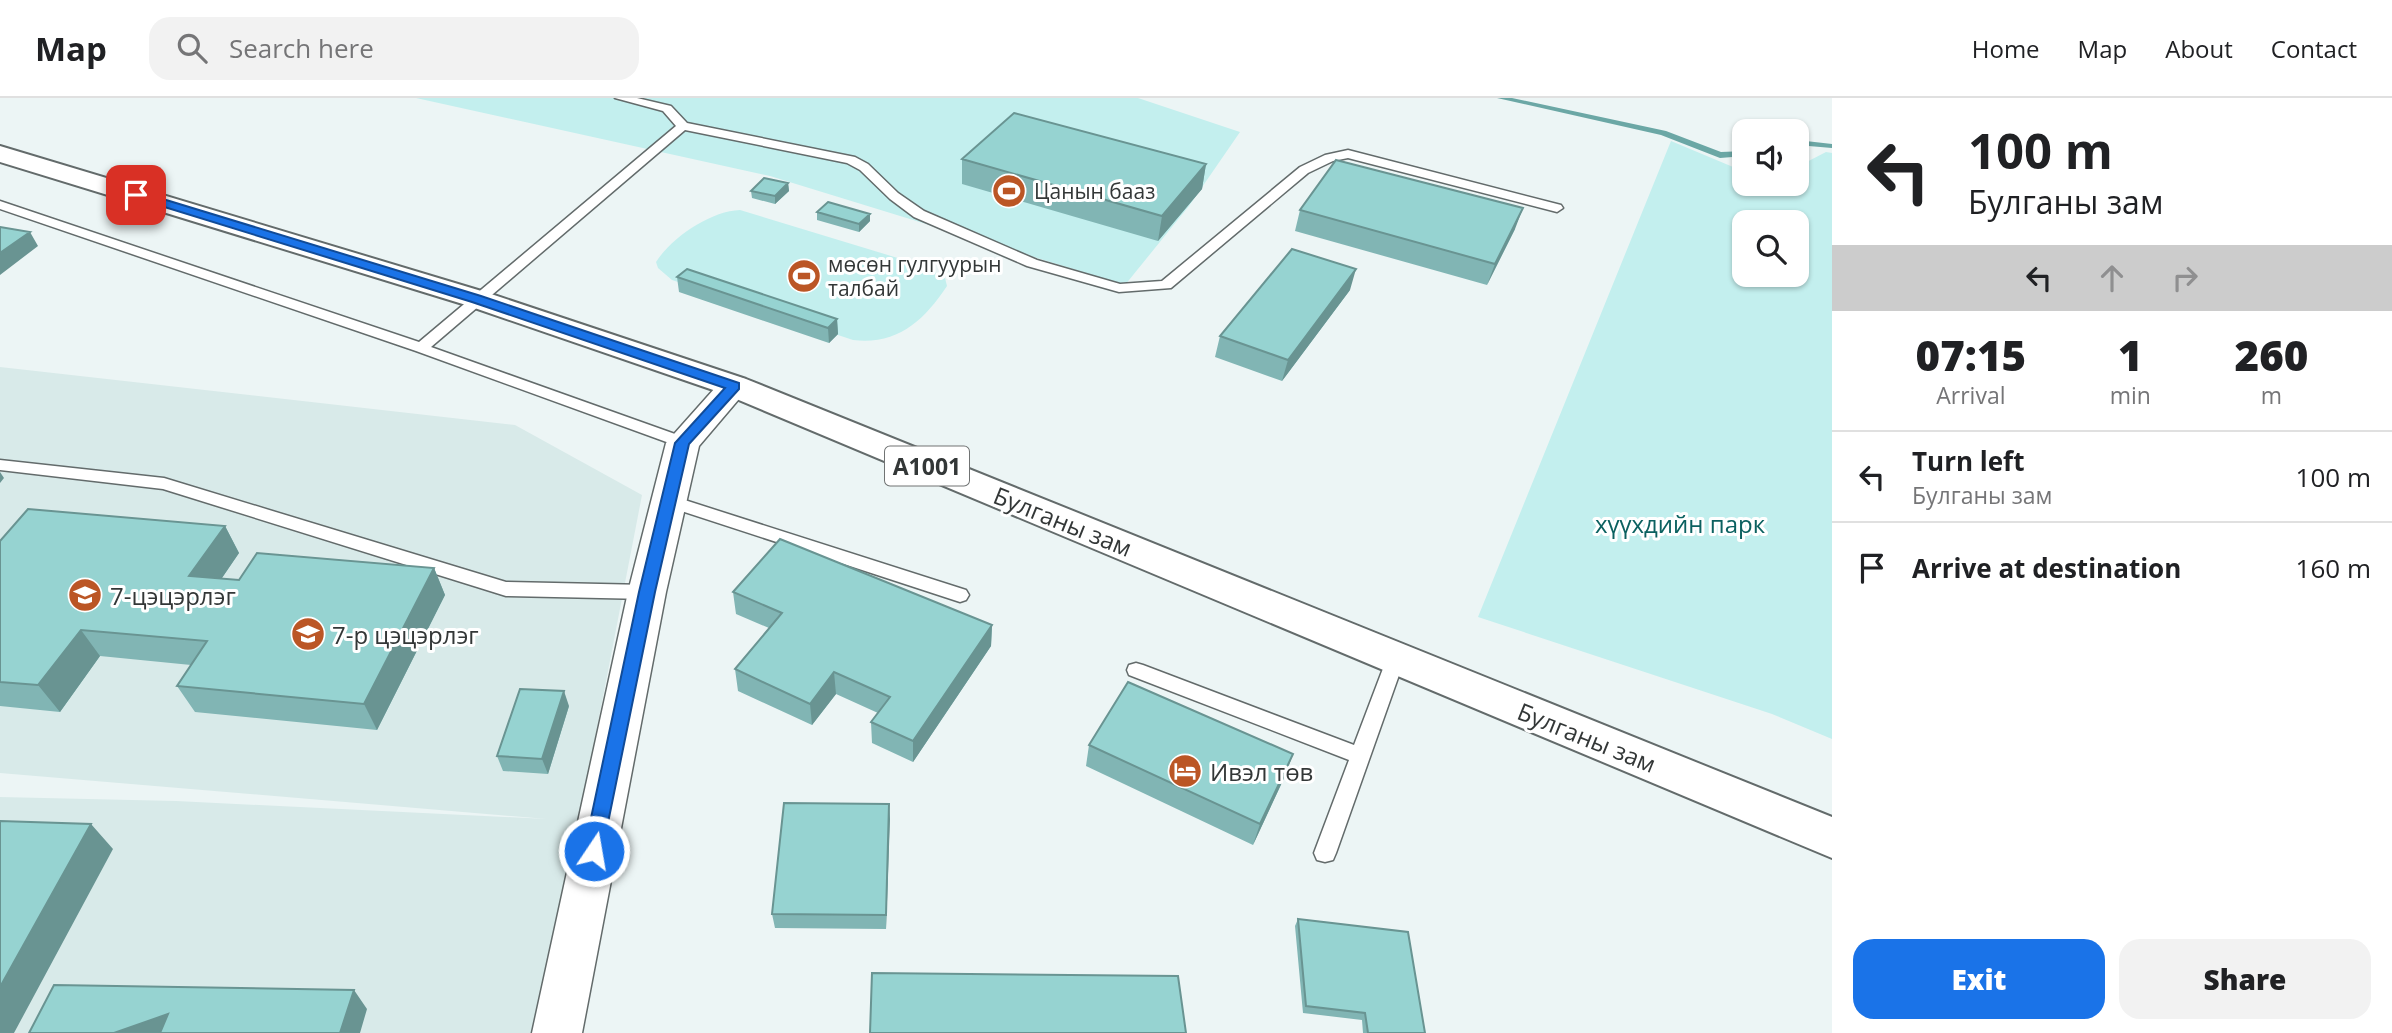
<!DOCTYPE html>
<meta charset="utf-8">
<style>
body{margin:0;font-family:"Open Sans",sans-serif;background:#f2f2f2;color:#202124;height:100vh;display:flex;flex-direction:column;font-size:26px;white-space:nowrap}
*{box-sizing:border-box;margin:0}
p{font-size:23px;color:#757577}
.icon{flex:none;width:38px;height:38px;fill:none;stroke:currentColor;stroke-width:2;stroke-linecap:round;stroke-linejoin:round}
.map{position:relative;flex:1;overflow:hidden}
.panel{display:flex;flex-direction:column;background:#fff;width:560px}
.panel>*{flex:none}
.banner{background:#fff;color:#202124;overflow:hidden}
.fabs{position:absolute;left:1732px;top:21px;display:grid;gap:14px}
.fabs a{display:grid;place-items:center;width:77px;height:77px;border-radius:14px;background:#fff;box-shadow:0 2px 5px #0004;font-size:35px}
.pin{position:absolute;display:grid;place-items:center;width:60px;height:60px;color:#fff;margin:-30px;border-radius:14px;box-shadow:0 4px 10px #0006}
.me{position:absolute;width:77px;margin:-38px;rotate:12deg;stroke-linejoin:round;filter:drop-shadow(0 0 5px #0008)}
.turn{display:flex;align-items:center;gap:24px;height:147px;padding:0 21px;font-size:32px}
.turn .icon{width:91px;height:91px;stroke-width:2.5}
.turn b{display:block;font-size:49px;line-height:60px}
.lanes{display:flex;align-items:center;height:66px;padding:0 21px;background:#0003;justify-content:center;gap:35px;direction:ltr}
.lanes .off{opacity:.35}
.eta{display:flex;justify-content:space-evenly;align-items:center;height:119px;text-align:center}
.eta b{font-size:42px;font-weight:800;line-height:49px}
.primary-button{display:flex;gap:14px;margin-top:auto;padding:14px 21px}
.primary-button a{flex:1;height:80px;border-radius:21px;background:#1a73e8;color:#fff;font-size:28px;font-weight:800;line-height:80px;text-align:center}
.primary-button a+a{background:#f2f2f2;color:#202124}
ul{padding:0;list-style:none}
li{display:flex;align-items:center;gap:21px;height:91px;padding:0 21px;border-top:2px solid #e0e0e0}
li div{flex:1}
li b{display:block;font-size:26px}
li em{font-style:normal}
header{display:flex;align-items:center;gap:42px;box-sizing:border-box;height:98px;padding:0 35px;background:#fff;border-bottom:2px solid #e0e0e0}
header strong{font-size:33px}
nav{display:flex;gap:38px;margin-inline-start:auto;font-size:24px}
.search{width:490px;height:63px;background:#f2f2f2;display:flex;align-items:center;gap:18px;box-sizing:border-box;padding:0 24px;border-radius:21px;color:#757577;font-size:26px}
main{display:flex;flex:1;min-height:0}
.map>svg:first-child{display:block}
</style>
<header>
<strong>Map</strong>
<div class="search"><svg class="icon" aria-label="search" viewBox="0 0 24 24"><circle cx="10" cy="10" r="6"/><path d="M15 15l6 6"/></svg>Search here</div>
<nav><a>Home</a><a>Map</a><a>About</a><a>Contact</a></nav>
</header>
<main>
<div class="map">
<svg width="1832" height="935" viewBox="0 0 1832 935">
<rect width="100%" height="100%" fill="#ecf5f5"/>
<path fill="#d8eae9" d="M0,269L515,327L642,397L579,723L532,935H0V699L176,703L547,721L0,675Z"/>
<path fill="#c3efee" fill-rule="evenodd" d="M416,0H1138L1240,34L1189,108L1125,187L770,78Z
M1671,43L1745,74V86H1797V69L1826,54L1832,55V641L1772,616L1478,519ZM1797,124V177H1745V124Z
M740,112L924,168L945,180L947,188C923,224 897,247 853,242L672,182L658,170L656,164C672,139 711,113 740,112Z"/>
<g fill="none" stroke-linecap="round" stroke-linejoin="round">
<path fill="#6ba7a5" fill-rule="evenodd" d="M1497,0H1512L1666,33L1721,54L1745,53V58L1720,60L1661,37Z
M1797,42L1832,46V50L1797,47Z"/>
<g stroke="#636b6b" stroke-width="3">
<path id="lane" d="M615,0H637L671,8L687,25L855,59L868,66L898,95L924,113L1037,162L1120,186L1162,183L1300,69L1325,57L1348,52L1561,107L1563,110L1557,114L1348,60L1333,63L1308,75L1171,190L1119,194L1027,168L914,119L890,101L860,72L847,65L685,32L431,249L689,341L691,345L689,349L683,350L416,253L0,111V103L419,244L676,28L663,13Z
M0,362L164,380L506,484L647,487L653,489L656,494L653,499L647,501L506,498L163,391L0,372Z
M669,397L966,492L969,497L966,502L960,504L663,407L661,403Z
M1396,553L1403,555L1405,560L1336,755L1333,762L1325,764L1317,762L1314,755L1349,662L1129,577L1127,572L1129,567L1136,565L1143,567L1354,647L1387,560L1389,555Z"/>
</g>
<g stroke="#636b6b" stroke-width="3">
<path id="street" d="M734,278L745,281L750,288L699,348L666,494L582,935H532L628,494L666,345L723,281Z"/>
</g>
<g stroke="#636b6b" stroke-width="4">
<path id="highway" d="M0,48L488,195L746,281L1832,719V760L722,295L466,207L0,64Z"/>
</g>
<use href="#lane" fill="#fff" fill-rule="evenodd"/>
<use href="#street" fill="#fff" fill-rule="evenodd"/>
<use href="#highway" fill="#fff" fill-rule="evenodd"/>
</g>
<path fill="#81b5b4" d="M962,61L1206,66L1202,91L1158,143L962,86Z
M788,85L789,93L775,106L752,100L751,93Z
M1300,112L1515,131L1487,187L1295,133Z
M817,114L870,116V123L859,134L817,122Z
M677,179L837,221L838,236L829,245L679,194Z
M1350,192L1282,283L1215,259L1220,238Z
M225,428L239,455L221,481L239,482L434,470L445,497L377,632L195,614L177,588L191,567L100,558L60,614L0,608V443Z
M733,494L992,527L991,548L913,664L872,645L871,624L878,615L836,596L812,627L738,593L735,571L769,530L736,516Z
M569,608L548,676L503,673L497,658Z
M1089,647L1285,678L1253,747L1086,668Z
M889,706L886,831L775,830L772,816Z
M1298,821L1425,935H1363L1362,922L1303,915L1295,828Z"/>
<path fill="#699492" d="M1206,66L1202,91L1158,143L1162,118Z
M788,85L789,93L775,106V98Z
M1523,110L1515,131L1487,187L1495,166Z
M870,116V123L859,134V126Z
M30,134L38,148L0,177V155Z
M1356,171L1350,192L1282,283L1288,262Z
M837,221L838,236L829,245L828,230Z
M0,374L4,380L0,385Z
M225,428L239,455L205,505L189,478Z
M434,470L445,497L377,632L364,606Z
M992,527L991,548L913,664V643Z
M81,532L100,558L60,614L38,587Z
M834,574L836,596L812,627L810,606Z
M564,593L569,608L548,676L542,661Z
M1293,656L1285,678L1253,747L1260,726Z
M889,706L890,721L886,831V817Z
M91,726L113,751L14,935H0V889Z
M354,892L367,911L360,935H340Z
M168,916L184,935H114Z"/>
<path fill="#96d3d1" stroke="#699492" stroke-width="2" d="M1014,15L1206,66L1162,118L962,61Z
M1336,62L1523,110L1495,166L1300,112Z
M764,80L788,85L775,98L751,93Z
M828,104L870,116L859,126L817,114Z
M0,129L30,134L0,155Z
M1292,151L1356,171L1288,262L1220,238Z
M687,171L837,221L828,230L677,179Z
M28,411L225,428L189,478L239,482L257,455L434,470L364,606L177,588L207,543L81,532L38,587L0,584V443Z
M780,441L992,527L913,643L871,624L890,599L834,574L810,606L735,571L782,515L733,494Z
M1128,584L1293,656L1260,726L1089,647Z
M520,591L564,593L542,661L497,658Z
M784,705L889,706L886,817L772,816Z
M0,723L91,726L0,889Z
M1298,821L1408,834L1425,935H1368L1365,915L1306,908Z
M872,875L1178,878L1186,935H870Z
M54,887L354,892L340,935H160L168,916L114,935H29Z"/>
<path fill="#1a73e8" stroke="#114b97" stroke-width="2" d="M132,94H140L481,198L739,285V291L689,346L655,494L601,759L594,762L587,759L584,753L639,494L675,345L725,290L472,204L132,99Z"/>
<defs>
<g id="stadium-disc" transform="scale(1.75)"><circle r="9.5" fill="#bb5625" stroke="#fff"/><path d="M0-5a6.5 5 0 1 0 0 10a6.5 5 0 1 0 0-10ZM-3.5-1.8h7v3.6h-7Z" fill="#fff"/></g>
<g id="school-disc" transform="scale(1.75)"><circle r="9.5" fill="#bb5625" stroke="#fff"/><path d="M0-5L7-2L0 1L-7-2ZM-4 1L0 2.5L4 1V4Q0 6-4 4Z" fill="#fff"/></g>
<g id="hotel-disc" transform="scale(1.75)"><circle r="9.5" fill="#bb5625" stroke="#fff"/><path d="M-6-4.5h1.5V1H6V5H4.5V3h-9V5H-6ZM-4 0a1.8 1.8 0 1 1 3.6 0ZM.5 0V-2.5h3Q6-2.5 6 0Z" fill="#fff"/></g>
</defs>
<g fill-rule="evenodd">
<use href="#stadium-disc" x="1009" y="93"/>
<use href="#stadium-disc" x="804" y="178"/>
<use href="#school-disc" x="85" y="497"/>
<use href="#school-disc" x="308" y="536"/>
<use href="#hotel-disc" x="1185" y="673"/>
</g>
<g text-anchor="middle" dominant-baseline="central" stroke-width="6" stroke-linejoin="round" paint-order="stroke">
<g font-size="21" fill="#333737" stroke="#fff" text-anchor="start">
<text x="1034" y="93">Цанын бааз</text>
<text x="828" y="166">мөсөн гулгуурын<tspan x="828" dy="24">талбай</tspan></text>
</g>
<rect fill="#fff" stroke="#707373" stroke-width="2" x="885" y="348.5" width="84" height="39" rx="5"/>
<g font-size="23" font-weight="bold" fill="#333737">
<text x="927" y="368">A1001</text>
</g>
<g font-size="24" fill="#333737" stroke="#fff">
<text transform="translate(1063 423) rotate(22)">Булганы зам</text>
<text transform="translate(1587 639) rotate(22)">Булганы зам</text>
</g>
<g font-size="24" fill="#0b6160" stroke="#fff">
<text x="1680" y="425">хүүхдийн парк</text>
</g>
<g font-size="24" fill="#333737" stroke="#fff" text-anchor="start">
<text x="110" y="497">7-цэцэрлэг</text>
<text x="332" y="536">7-р цэцэрлэг</text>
<text x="1210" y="673">Ивэл төв</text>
</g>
</g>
</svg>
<div class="fabs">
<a><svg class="icon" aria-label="sound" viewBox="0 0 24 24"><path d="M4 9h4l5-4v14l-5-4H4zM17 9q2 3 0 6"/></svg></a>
<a><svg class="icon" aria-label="search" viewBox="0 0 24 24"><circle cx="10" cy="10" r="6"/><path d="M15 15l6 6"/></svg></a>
</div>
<div class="pin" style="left:136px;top:97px;background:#d93025"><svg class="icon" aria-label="arrive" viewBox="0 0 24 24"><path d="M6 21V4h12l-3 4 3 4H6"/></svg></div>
<svg class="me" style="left:594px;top:753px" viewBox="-20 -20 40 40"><circle r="17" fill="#1a73e8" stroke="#fff" stroke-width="3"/><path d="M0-11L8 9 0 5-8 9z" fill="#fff"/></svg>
</div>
<section class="panel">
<div class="banner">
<div class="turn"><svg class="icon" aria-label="left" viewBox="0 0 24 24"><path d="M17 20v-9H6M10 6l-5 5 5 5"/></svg><div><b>100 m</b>Булганы зам</div></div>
<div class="lanes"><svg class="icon" aria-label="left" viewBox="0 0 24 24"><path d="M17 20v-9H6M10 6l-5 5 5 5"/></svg><svg class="icon off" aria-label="ahead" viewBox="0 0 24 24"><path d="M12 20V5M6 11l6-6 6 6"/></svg><svg class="icon off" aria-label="right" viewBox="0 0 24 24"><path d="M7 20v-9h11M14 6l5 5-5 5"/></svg></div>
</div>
<div class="eta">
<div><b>07:15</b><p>Arrival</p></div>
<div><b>1</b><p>min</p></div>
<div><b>260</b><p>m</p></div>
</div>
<ul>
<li><svg class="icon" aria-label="left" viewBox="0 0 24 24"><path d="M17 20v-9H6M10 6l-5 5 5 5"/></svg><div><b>Turn left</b><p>Булганы зам</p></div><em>100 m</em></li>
<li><svg class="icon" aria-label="arrive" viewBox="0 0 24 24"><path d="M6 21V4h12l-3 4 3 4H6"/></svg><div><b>Arrive at destination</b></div><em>160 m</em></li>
</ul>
<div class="primary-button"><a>Exit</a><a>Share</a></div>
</section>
</main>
